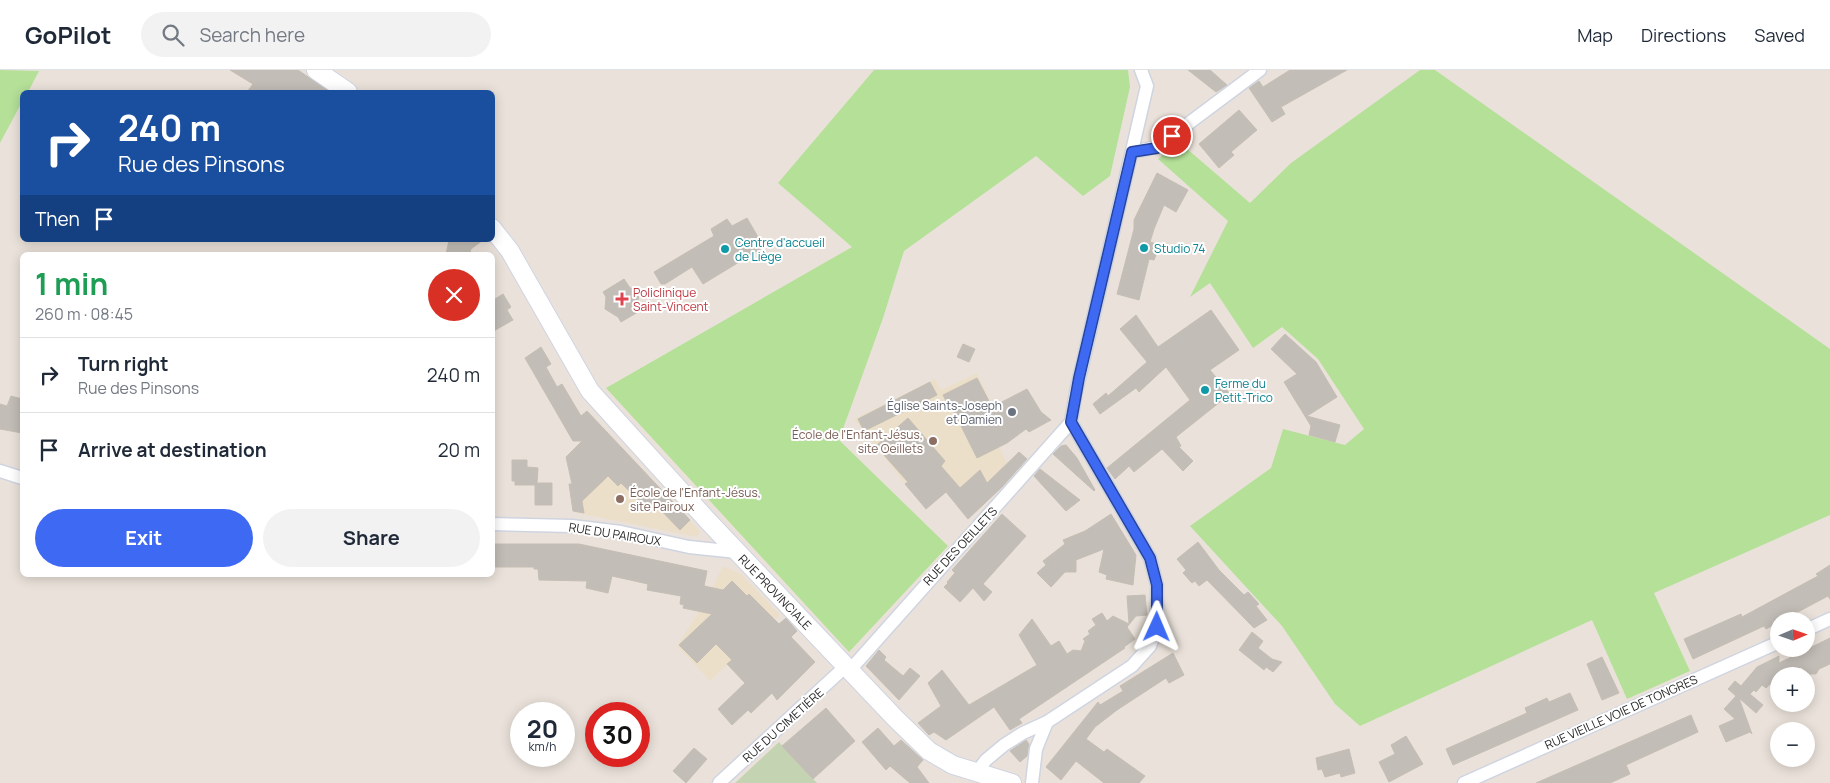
<!DOCTYPE html>
<meta charset="utf-8">
<style>
body{margin:0;font-family:Manrope,sans-serif;background:#f2f2f3;color:#1f2937;height:100vh;display:flex;flex-direction:column;font-size:19px;white-space:nowrap}
*{box-sizing:border-box;margin:0}
p{font-size:16px;color:#747a83}
.icon{flex:none;width:28px;height:28px;fill:none;stroke:currentColor;stroke-width:2;stroke-linecap:round;stroke-linejoin:round}
.map{position:relative;flex:1;overflow:hidden}
.panel{position:absolute;left:20px;top:182px;width:475px;height:325px;display:flex;flex-direction:column;background:#fff;border-radius:8px;box-shadow:0 2px 12px #0003}
.panel>*{flex:none}
.hud{position:absolute;left:20px;top:20px;width:475px;height:152px;border-radius:8px;box-shadow:0 2px 12px #0003;background:#1a4fa0;color:#fff;overflow:hidden}
.needle{width:32px;rotate:88deg}
.fabs{position:absolute;left:1770px;top:542px;display:grid;gap:10px}
.fabs a{display:grid;place-items:center;width:45px;height:45px;border-radius:50%;background:#fff;box-shadow:0 2px 12px #0003;font-size:25px}
.speed{position:absolute;left:510px;top:632px;display:flex;gap:10px;font-size:25px;font-weight:700;text-align:center}
.speed>*{display:grid;place-content:center;width:65px;height:65px;border-radius:50%;background:#fff;box-shadow:0 2px 12px #0003;line-height:1}
.speed small{font-size:12px;font-weight:400}
.speed .limit{border:8px solid #d22;background:#fff;color:#111}
.pin{position:absolute;display:grid;place-items:center;width:42px;height:42px;color:#fff;margin:-21px;border:2px solid #fff;border-radius:50%;box-shadow:0 1px 5px #0007}
.me{position:absolute;width:55px;margin:-28px;rotate:1deg;stroke-linejoin:round;filter:drop-shadow(0 0 4px #0008)}
.turn{display:flex;align-items:center;gap:18px;height:105px;padding:0 15px;font-size:22px}
.turn .icon{width:65px;height:65px;stroke-width:2.5}
.turn b{display:block;font-size:35px;line-height:42px}
.then{display:flex;align-items:center;height:48px;padding:0 15px;background:#0003;gap:10px;font-size:19px}
.round{display:grid;place-items:center;flex:none;width:52px;height:52px;border-radius:26px;background:#f2f2f3}
.summary{display:flex;align-items:center;justify-content:space-between;height:85px;padding:0 15px}
h1{font-size:30px;font-weight:700;line-height:38px;color:#1e9e55}
.button{display:flex;gap:10px;margin-top:auto;padding:10px 15px}
.button a{flex:1;height:58px;border-radius:30px;background:#3e6af3;color:#fff;font-size:20px;font-weight:700;line-height:58px;text-align:center}
.button a+a{background:#f2f2f3;color:#1f2937}
ul{padding:0;list-style:none}
li{display:flex;align-items:center;gap:15px;height:75px;padding:0 15px;border-top:1px solid #e0e1e3}
li div{flex:1}
li b{display:block;font-size:19px}
li em{font-style:normal}
header{display:flex;align-items:center;gap:30px;box-sizing:border-box;height:70px;padding:0 25px;background:#fff;border-bottom:1px solid #e0e1e3}
header strong{font-size:24px}
nav{display:flex;gap:28px;margin-inline-start:auto;font-size:18px}
.search{width:350px;height:45px;background:#f2f2f3;display:flex;align-items:center;gap:12px;box-sizing:border-box;padding:0 18px;border-radius:28px;color:#747a83;font-size:19px}
.map>svg:first-child{display:block}
</style>
<header>
<strong>GoPilot</strong>
<div class="search"><svg class="icon" aria-label="search" viewBox="0 0 24 24"><circle cx="10" cy="10" r="6"/><path d="M15 15l6 6"/></svg>Search here</div>
<nav><a>Map</a><a>Directions</a><a>Saved</a></nav>
</header>
<div class="map">
<svg width="1830" height="713" viewBox="0 0 1830 713">
<rect width="100%" height="100%" fill="#eae2da"/>
<path fill="#ecdfca" d="M977,303L991,332L972,342L990,357L1007,393L970,430L935,388L905,414L854,349L935,309L941,320Z
M615,372L700,461L697,467L573,442L569,416Z
M723,496L741,504L780,545L710,611L677,576L706,530Z"/>
<path fill="#b4e098" d="M0,0L39,1L28,22H22V32L0,73Z
M874,0H1128L1130,17L1110,106L1083,126L1036,86L904,181L883,248L839,370L948,476L849,582L606,318L852,177L778,113Z
M1420,0H1435L1830,279V445L1654,523L1690,601L1627,629L1592,550L1360,656L1335,634L1282,556L1190,456L1271,398L1283,359L1345,375L1364,359L1318,289L1282,257L1253,278L1210,213L1190,227L1228,151L1158,89L1179,72L1250,133L1291,93Z"/>
<path fill="#c4d4b2" d="M779,672L817,713H735Z"/>
<path fill="#c2bdb6" stroke="#c5beb4" d="M230,0H298L330,22H247L253,14Z
M1188,0H1210L1227,15L1216,22Z
M1290,0H1347L1281,37L1285,44L1272,52L1249,18L1259,11L1263,17Z
M1239,40L1257,60L1231,82L1234,85L1219,98L1199,74Z
M1157,103L1188,120L1176,142L1164,135L1154,159L1150,172L1160,175L1154,190L1149,189L1139,230L1117,224L1134,159V150Z
M747,148L764,177L703,214L692,197L665,214H661L654,202L714,166L711,159L727,149L732,156Z
M449,170H483L471,179L469,185H446Z
M624,209L630,218L640,220L638,231L643,239L621,252L618,247L605,239L606,227L603,222Z
M503,224L511,237L507,240L513,250L492,262V231Z
M1211,240L1239,280L1210,300L1230,324L1176,367L1181,376L1179,377L1193,391L1183,401L1162,379L1134,402L1129,396L1115,409L1107,398L1190,330L1166,297L1139,322L1136,318L1100,344L1093,334L1106,323L1108,326L1147,292L1120,259L1136,245L1158,277Z
M1285,264L1316,292L1337,327L1307,346L1340,355L1335,372L1309,365L1311,356L1284,312L1297,304L1271,279Z
M963,274L975,279L969,292L957,287Z
M541,277L551,294L546,297L557,317L562,314L581,346L587,341L690,450L680,460L654,433L648,439L621,413L618,416L608,406L582,431L584,443L573,441L569,414H572L566,387L582,371H573L525,288Z
M977,308L992,337L1027,319L1041,342L1051,350L1029,362L1026,359L1007,373L977,388L952,338L950,339L943,325Z
M930,312L937,325L864,361L858,349Z
M11,326L22,329V363L0,359V334L7,336Z
M908,348L945,391L941,396L960,418L980,400L987,413L1019,382L1027,389L1002,417L968,449L946,422L926,439L905,414L908,412L876,376Z
M1066,375L1077,388L1095,420L1094,421L1053,384L1061,376Z
M512,390H527V397L538,398L537,413H552V435H535V415H515V411H512Z
M1040,399L1080,430L1066,441L1034,406Z
M1002,444L1026,466L983,514L992,522L984,531L973,518L960,532L944,517L948,513L947,512L955,503L952,500Z
M1111,444L1136,485L1133,515L1106,509L1107,505L1099,502L1104,479L1076,490V502H1065L1051,517L1037,503L1046,495L1043,491L1065,474L1063,470L1085,461Z
M1198,472L1219,500L1244,525L1248,522L1259,534L1256,536L1267,550L1254,558L1207,510L1199,516L1195,511L1192,513L1183,503L1186,500L1177,489Z
M492,474H579L707,501L704,516L723,520L732,511L747,526L749,524L779,554L786,548L797,561L791,567L815,592L777,630L772,623L751,643L748,640L732,655L718,639L745,613L727,594L732,590L716,574L697,593L679,575L712,544L683,538L684,535L680,534L681,526L647,520L648,514L612,506L608,523L586,518L587,511L539,510L538,499H534V497H492Z
M1830,495V529L1828,526L1766,559L1764,556L1693,589L1684,569L1741,544L1742,547L1818,506L1816,504Z
M1145,525L1147,545L1136,546L1127,557L1135,569L1124,577L1125,578L1019,649L1022,653L1010,660L994,637L946,670L934,662L929,665L918,653L941,636L928,613L942,600L969,635L1037,595L1019,565L1032,549L1051,576L1059,571L1067,584L1073,580L1081,581L1085,571L1083,569L1090,564L1088,561L1096,555L1092,549L1102,543L1107,551L1113,546L1129,554L1127,526Z
M1252,562L1263,571L1258,578L1272,589L1282,592L1273,602L1266,597L1264,600L1239,580Z
M1830,568V594L1819,599L1816,604H1809L1801,597L1779,606L1766,618L1762,615L1756,622L1754,620L1750,624L1763,635L1756,643L1739,628L1752,664L1750,662L1726,672L1719,656L1735,649L1724,639L1736,626L1728,619L1735,611L1741,616L1757,597L1779,586V593Z
M879,580L886,587L884,590L903,606L910,598L920,606L899,630L866,596Z
M1173,583L1184,605L1169,613L1166,608L1117,640L1095,657L1086,669L1104,682L1107,679L1145,706L1139,713H1104L1076,691L1061,710L1046,697L1098,632L1100,635L1123,621L1120,616Z
M1602,587L1619,623L1602,630L1587,594Z
M1570,623L1578,640L1453,695L1446,679L1527,643L1525,638L1547,628L1549,632Z
M826,638L855,671L813,709L782,676Z
M1691,645L1698,662L1626,695L1630,704L1610,713H1536Z
M878,658L894,676L901,670L923,690L917,697L929,713H910L890,696L886,700L862,672Z
M1406,666L1423,694L1389,712L1379,692L1395,684L1391,675Z
M1026,670L1029,674L1027,686L1020,692L1010,681Z
M694,678L707,689L686,713L673,701Z
M1349,679L1355,703L1341,707L1340,703L1325,707L1322,699L1318,700L1316,688Z"/>
<g fill="none" stroke-linecap="round" stroke-linejoin="round">
<g stroke="#cfd4e1" stroke-width="15">
<path id="minor" d="M1132,82L1157,77L1260,0
M0,401L22,408
M492,454L572,456L621,462L689,477L737,482
M1806,560L1830,549
M850,600L1071,352
M977,702L986,690L1004,675L1023,663L1047,652L1132,596L1150,576L1157,557V515L1150,488L1071,352L1076,322L1147,16L1141,0
M719,713L846,596
M1032,713L1036,679L1047,652
M1464,713L1779,572"/>
</g>
<g stroke="#cfd4e1" stroke-width="20">
<path id="secondary" d="M316,0L348,22
M492,158L510,181L590,321L708,451L895,648L929,681L953,695L1012,713"/>
</g>
<use href="#minor" stroke="#fff" stroke-width="12"/>
<use href="#secondary" stroke="#fff" stroke-width="18"/>
</g>
<g fill="none" stroke-linecap="round" stroke-linejoin="round">
<g stroke="#28459e" stroke-width="12">
<path id="route" d="M1157,557V515L1150,488L1071,352L1079,308L1132,82L1157,78L1172,66"/>
</g>
<use href="#route" stroke="#3e6af3" stroke-width="9"/>
</g>
<g fill="#0f9aa8" stroke="#fff" stroke-width="2">
<circle cx="1144" cy="178" r="5"/>
<circle cx="725" cy="179" r="5"/>
<circle cx="1205" cy="320" r="5"/>
</g>
<path fill="#e0444e" stroke="#fff" stroke-width="2" d="M619.5 221.5h5v5h5v5h-5v5h-5v-5h-5v-5h5z"/>
<circle fill="#6b7280" stroke="#fff" stroke-width="2" cx="1012" cy="342" r="5"/>
<g fill="#8d6e63" stroke="#fff" stroke-width="2">
<circle cx="933" cy="371" r="5"/>
<circle cx="620" cy="429" r="5"/>
</g>
<g text-anchor="middle" dominant-baseline="central" stroke-width="4" stroke-linejoin="round" paint-order="stroke">
<g font-size="12" fill="#0d838f" stroke="#fff" text-anchor="start">
<text x="735" y="172">Centre d'accueil<tspan x="735" dy="14">de Liège</tspan></text>
<text x="1154" y="178">Studio 74</text>
<text x="1215" y="313">Ferme du<tspan x="1215" dy="14">Petit-Trico</tspan></text>
</g>
<g font-size="12" fill="#be3a42" stroke="#fff" text-anchor="start">
<text x="633" y="222">Policlinique<tspan x="633" dy="14">Saint-Vincent</tspan></text>
</g>
<g font-size="12" fill="#5b616d" stroke="#fff" text-anchor="end">
<text x="1002" y="335">Église Saints-Joseph<tspan x="1002" dy="14">et Damien</tspan></text>
</g>
<g font-size="12" fill="#785e54" stroke="#fff" text-anchor="end">
<text x="923" y="364">École de l'Enfant-Jésus,<tspan x="923" dy="14">site Oeillets</tspan></text>
<text x="630" y="422" text-anchor="start">École de l'Enfant-Jésus,<tspan x="630" dy="14">site Pairoux</tspan></text>
</g>
<g font-size="12" fill="#282828" stroke="#fff">
<text transform="translate(615 464) rotate(9)">RUE DU PAIROUX</text>
<text transform="translate(960 476) rotate(-47)">RUE DES OEILLETS</text>
<text transform="translate(775 522) rotate(46)">RUE PROVINCIALE</text>
<text transform="translate(1621 642) rotate(-24)">RUE VIEILLE VOIE DE TONGRES</text>
<text transform="translate(783 655) rotate(-42)">RUE DU CIMETIÈRE</text>
</g>
</g>
</svg>
<div class="fabs">
<a><svg class="needle" viewBox="-14 -14 28 28"><path d="M0-13l5 13h-10z" fill="#e53935"/><path d="M0 13l5-13h-10z" fill="#747a83"/></svg></a>
<a>+</a>
<a>−</a>
</div>
<div class="speed"><div>20<small>km/h</small></div><div class="limit">30</div></div>
<div class="pin" style="left:1172px;top:66px;background:#d93025"><svg class="icon" aria-label="arrive" viewBox="0 0 24 24"><path d="M6 21V4h12l-3 4 3 4H6"/></svg></div>
<svg class="me" style="left:1157px;top:557px" viewBox="-20 -20 40 40"><path d="M0-17L14 15 0 8-14 15z" fill="#3e6af3" stroke="#fff" stroke-width="4"/></svg>
<div class="hud">
<div class="turn"><svg class="icon" aria-label="right" viewBox="0 0 24 24"><path d="M7 20v-9h11M14 6l5 5-5 5"/></svg><div><b>240 m</b>Rue des Pinsons</div></div>
<div class="then">Then<svg class="icon" aria-label="arrive" viewBox="0 0 24 24"><path d="M6 21V4h12l-3 4 3 4H6"/></svg></div>
</div>
<section class="panel">
<div class="summary"><div><h1>1 min</h1><p>260 m · 08:45</p></div><a class="round" style="background:#d93025;color:#fff"><svg class="icon" aria-label="close" viewBox="0 0 24 24"><path d="M6 6l12 12M18 6L6 18"/></svg></a></div>
<ul>
<li><svg class="icon" aria-label="right" viewBox="0 0 24 24"><path d="M7 20v-9h11M14 6l5 5-5 5"/></svg><div><b>Turn right</b><p>Rue des Pinsons</p></div><em>240 m</em></li>
<li><svg class="icon" aria-label="arrive" viewBox="0 0 24 24"><path d="M6 21V4h12l-3 4 3 4H6"/></svg><div><b>Arrive at destination</b></div><em>20 m</em></li>
</ul>
<div class="button"><a>Exit</a><a>Share</a></div>
</section>
</div>
